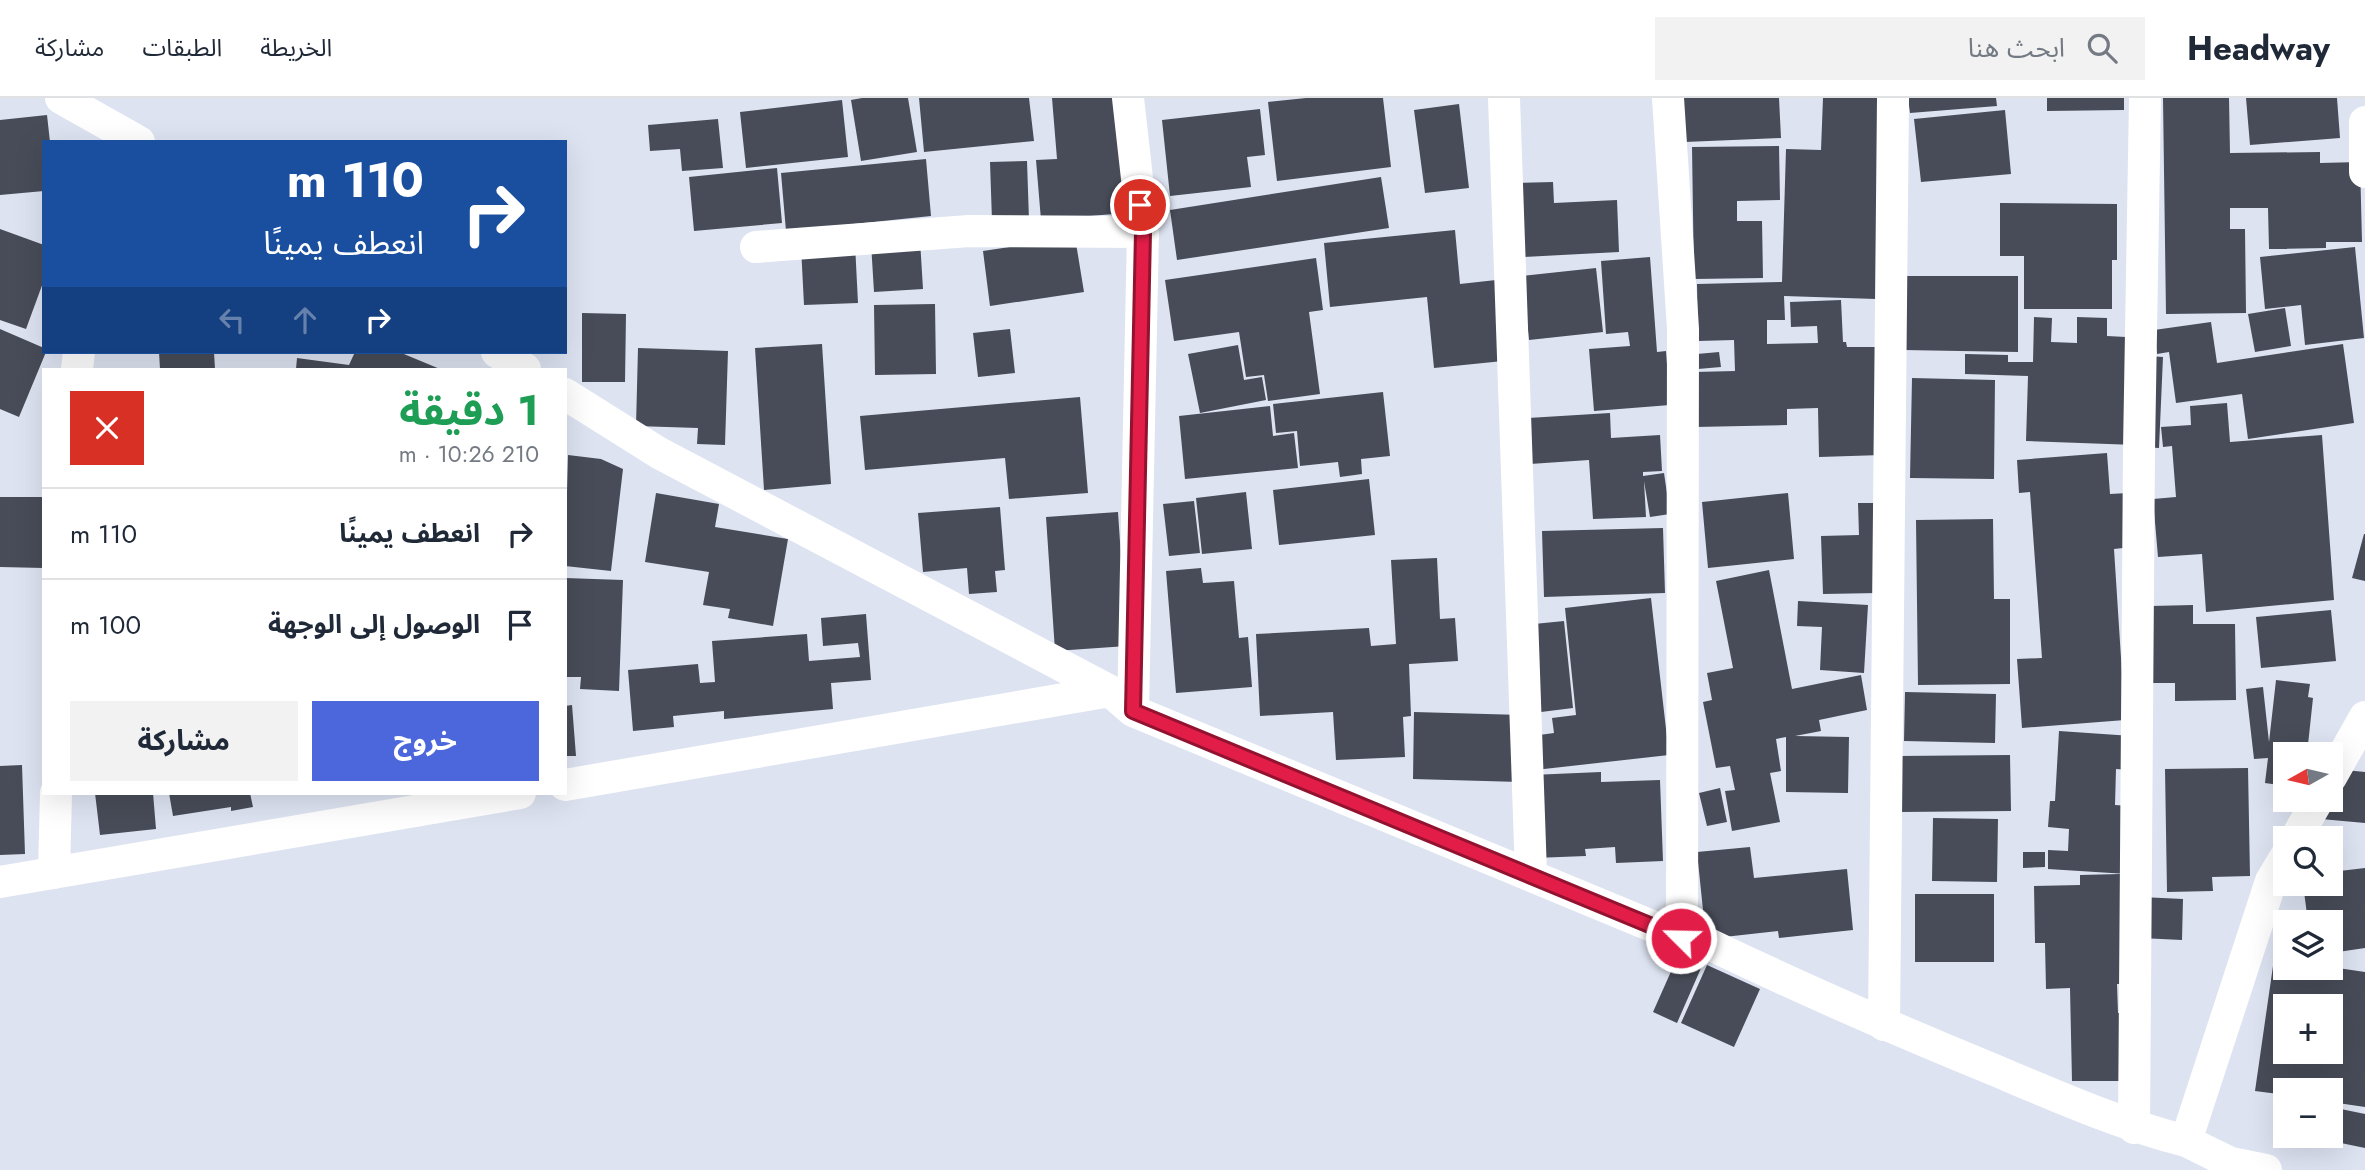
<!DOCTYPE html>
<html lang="ar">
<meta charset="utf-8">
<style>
body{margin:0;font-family:Jost,"Noto Sans Arabic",sans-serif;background:#f2f2f3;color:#1f2937;direction:rtl;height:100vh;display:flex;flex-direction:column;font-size:26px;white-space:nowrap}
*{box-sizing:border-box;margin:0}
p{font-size:23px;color:#747a83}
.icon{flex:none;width:38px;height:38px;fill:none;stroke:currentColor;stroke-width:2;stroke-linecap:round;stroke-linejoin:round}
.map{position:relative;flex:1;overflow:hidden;direction:ltr}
.drawer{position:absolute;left:42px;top:270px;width:525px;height:427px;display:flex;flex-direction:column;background:#fff;border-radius:0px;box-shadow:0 7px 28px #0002;direction:rtl}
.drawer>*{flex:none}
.top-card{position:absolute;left:42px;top:42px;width:525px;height:214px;border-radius:0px;box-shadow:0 7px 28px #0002;direction:rtl;background:#1a4fa0;color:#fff;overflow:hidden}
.needle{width:46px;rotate:262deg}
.fabs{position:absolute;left:2273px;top:644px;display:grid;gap:14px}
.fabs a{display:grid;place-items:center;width:70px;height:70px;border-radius:0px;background:#fff;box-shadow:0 7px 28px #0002;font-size:35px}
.pin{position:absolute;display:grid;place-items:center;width:60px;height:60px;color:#fff;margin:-30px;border:4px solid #fff;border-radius:50%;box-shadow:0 2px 7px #0007}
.me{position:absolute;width:77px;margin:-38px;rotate:293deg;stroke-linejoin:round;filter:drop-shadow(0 0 5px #0008)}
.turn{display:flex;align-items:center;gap:24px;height:147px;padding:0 28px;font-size:32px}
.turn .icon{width:91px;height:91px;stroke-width:2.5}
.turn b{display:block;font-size:49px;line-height:60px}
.lanes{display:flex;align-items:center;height:66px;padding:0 28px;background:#0003;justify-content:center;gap:35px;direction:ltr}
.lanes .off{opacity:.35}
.round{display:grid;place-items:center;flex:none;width:74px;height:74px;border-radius:0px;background:#f2f2f3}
.headline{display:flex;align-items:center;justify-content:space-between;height:119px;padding:0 28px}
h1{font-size:42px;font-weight:700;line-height:52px;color:#1e9e55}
.button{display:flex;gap:14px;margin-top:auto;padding:14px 28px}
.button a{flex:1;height:80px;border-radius:0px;background:#4c67db;color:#fff;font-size:28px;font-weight:700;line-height:80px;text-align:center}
.button a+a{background:#f2f2f3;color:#1f2937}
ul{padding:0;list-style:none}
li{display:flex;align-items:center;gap:21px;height:91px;padding:0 28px;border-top:2px solid #e0e1e3}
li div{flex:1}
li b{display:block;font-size:26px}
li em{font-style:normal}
header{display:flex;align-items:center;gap:42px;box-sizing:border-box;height:98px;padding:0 35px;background:#fff;border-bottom:2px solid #e0e1e3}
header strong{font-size:33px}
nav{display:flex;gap:38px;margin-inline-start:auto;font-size:24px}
.search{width:490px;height:63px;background:#f2f2f3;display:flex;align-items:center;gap:18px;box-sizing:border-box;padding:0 24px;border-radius:0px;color:#747a83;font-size:26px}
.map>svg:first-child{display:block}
</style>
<header>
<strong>Headway</strong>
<div class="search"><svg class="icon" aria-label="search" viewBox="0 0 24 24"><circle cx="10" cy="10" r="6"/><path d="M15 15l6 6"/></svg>ابحث هنا</div>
<nav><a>الخريطة</a><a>الطبقات</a><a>مشاركة</a></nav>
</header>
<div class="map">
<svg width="2365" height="1072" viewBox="0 0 2365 1072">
<rect width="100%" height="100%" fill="#dde3f1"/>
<path fill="#474c58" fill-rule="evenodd" d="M862,0H908L917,54L861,63L851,2Z
M919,0H1029L1034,43L924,54Z
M1052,0H1131L1126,115L1041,122L1036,62L1057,61Z
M1306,0H1383L1391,69L1277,83L1268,4Z
M1683,0H1779L1781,40L1685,44Z
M1823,0H1882L1876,201L1784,198L1785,222H1767V246L1818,245L1817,228L1791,229L1790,204L1841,202L1843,244H1846L1847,249H1879L1882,357L1819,359L1818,310L1787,311V327L1695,329L1694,274L1735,273L1734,242L1698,243L1697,186L1782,184L1786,51L1821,52Z
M1908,0H1996L1997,8L1910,15Z
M2047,0H2124V12L2047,13Z
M2163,0H2229L2230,55L2320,54V65L2360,64L2362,144H2326V150L2269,151L2268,110H2230V131H2245L2246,215L2166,216Z
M2246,0H2337L2340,40L2250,47Z
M842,2L848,59L746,70L740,14Z
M1459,6L1469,90L1425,95L1414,12Z
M1260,11L1265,57L1247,59L1251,89L1170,98L1162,22Z
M2005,12L2011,76L1921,84L1914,21Z
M47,17L50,44H44V93L0,97V22Z
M718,21L723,70L682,73L680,51L650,53L648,27Z
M1779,48L1780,102L1737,103V123H1762L1763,180L1694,181L1692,49Z
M926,61L931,118L786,133L781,75Z
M1027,63L1029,122L992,123L990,64Z
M777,70L782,125L694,133L689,79Z
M1381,79L1389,130L1177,162L1170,112Z
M1553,84L1554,105L1617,102L1619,154L1504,160L1514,85Z
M2000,105L2117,106V162H2112V211H2024V158H2000Z
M0,131L44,147V182L26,231L0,222Z
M1455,132L1460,186L1496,182L1503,263L1434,270L1427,199L1330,209L1324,145Z
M1075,139L1084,194L990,208L983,153Z
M920,142L923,191L874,194L871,145Z
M855,146L858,205L804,207L801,149Z
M2355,149L2364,240L2305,247L2301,207L2265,211L2260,159Z
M1650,159L1657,254L1666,253L1670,307L1594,313L1589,251L1630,248L1628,234L1606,236L1601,163Z
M1316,160L1323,212L1309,214L1320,296L1268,303L1264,277L1246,279L1239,234L1174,243L1165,182Z
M1596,170L1603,234L1529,242L1522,178Z
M1904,178H2018V254L1903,252Z
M935,206L936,276L875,277L874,207Z
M2285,210L2291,248L2255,254L2248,216Z
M582,215L626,216L625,284H582Z
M2034,219L2052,220L2051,244L2077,245V219L2107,220V238L2126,239L2136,347L2026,343L2028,278L1965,276V256L2008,257V264H2033Z
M2211,224L2217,265L2343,246L2354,325L2248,341L2242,296L2176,305L2169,254L2157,256L2154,232Z
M0,231L44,250L46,254L19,319L0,311Z
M1010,231L1015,275L978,279L973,235Z
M822,246L831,386L764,392L755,250Z
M1238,247L1244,282L1262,279L1266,302L1200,315L1188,256Z
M638,250L728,253L725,347L697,346L698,330L636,328Z
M159,254H214L215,271H160Z
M355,254H399L440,271H296L297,260L349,267Z
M1719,254L1721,269L1698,271L1697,256Z
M2148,258L2163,259L2159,350L2144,349Z
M1912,280L1995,282L1994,381L1910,380Z
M1383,294L1390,358L1361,361L1362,376L1340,379L1338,364L1300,368L1297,333L1276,335L1273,306Z
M1080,299L1088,395L1009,401L1005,360L865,372L860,318Z
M2227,305L2230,344L2322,337L2334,502L2206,514L2202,456L2158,459L2153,401L2176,399L2172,348L2163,349L2161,329L2191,327L2190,308Z
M1270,308L1273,338L1294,335L1298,370L1185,381L1179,318Z
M1610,315L1611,340L1660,337L1662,373L1643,374V378L1664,375L1670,416L1650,419L1644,383L1646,419L1593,421L1589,362L1530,366L1528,320Z
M2107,355L2110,396L2128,395L2132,449L2114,451L2125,622L2022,630L2017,561L2042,560L2030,394L2019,395L2017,362Z
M568,357L601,361L623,371L611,473L565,468Z
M1369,381L1375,437L1279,447L1273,392Z
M1246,394L1252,451L1202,456L1196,400Z
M656,395L719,406L715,429L788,441L773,528L728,520L730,511L703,507L709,474L645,464Z
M1788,395L1794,461L1708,470L1702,404Z
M0,399H44V470L0,469Z
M1194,403L1200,455L1169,458L1163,406Z
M1858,405H1876L1878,495L1823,496L1821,438L1859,437Z
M1000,409L1005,472L995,473L997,494L969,496L967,470L923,474L918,415Z
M1118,414L1127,548L1055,553L1046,419Z
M1993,421L1994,501H2010V586L1918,587L1916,422Z
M1663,430L1665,495L1544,499L1542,433Z
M2364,436H2365V483L2352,480Z
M1437,460L1440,521L1455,520L1458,563L1409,566L1411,618L1403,619L1405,659L1336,662L1333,614L1260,618L1256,536L1369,530L1371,548L1396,546L1391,462Z
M1201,470L1203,485L1234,483L1239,540L1248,539L1252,589L1176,595L1166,473Z
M1769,472L1792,591L1861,577L1867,612L1819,622L1821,633L1795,638L1849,639L1848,695L1786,694V639L1776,641L1781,673L1770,675L1780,724L1732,733L1725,693L1735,692L1730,668L1716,670L1703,604L1712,602L1707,575L1733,570L1716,483Z
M565,480L623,482L619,593L580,591L581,579H565Z
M1651,500L1669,657L1535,672L1532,638L1554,635L1552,620L1576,617L1565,510Z
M1798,503L1868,507L1864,575L1820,572L1822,529L1797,528Z
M2193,507V526H2235L2236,602L2175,603V585H2153L2151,508Z
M2331,512L2336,563L2261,570L2256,519Z
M866,516L871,582L831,585L833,611L724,621V613L673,618L674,629L633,633L628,572L698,566L700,585L715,584L712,543L807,536L809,563L860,559L858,545L823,548L821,520Z
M1564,523L1573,610L1533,615L1524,527Z
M2276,582L2310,586L2308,599L2313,600L2307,656H2286V688L2265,685L2268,660L2254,661L2246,591L2263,589L2269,644Z
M1905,594L1996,596L1995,645L1904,643Z
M572,607L576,658H565V608Z
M1414,614L1522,617L1520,684L1413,681Z
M2059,633L2132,638L2130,672L2116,671L2115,707L2131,708L2127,776L2048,771V752L2068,753L2069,731L2048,729L2050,703H2055Z
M2010,657L2011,713L1900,714L1899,658Z
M22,667L25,756L0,757V668Z
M2248,670L2250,778L2212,779L2213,793L2167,794L2165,671Z
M2345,672L2365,674V725L2321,721L2331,696L2342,697Z
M1601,674V684L1660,682L1663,763L1616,765L1615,749L1585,751L1586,758L1534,760L1531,677Z
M1720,690L1727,724L1707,728L1699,695Z
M95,695H153L156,731L100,737Z
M169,695H250L253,709L231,713V709L173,718Z
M1933,720L1998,721L1997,784L1932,783Z
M1750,749L1754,780L1847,771L1853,832L1779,840L1778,833L1706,841L1697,754Z
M2023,754H2045V769L2023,770Z
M2365,770V850L2331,855V824H2308L2303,786H2331V774Z
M2120,776L2128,886H2117L2118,915H2131L2132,983H2072L2070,890L2046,891L2045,845H2035L2034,788L2080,787V777Z
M1915,796H1994V864H1915Z
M2141,799L2183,801L2182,842L2140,840Z
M1681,851L1705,861L1677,925L1653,914Z
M2274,861L2286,863V870L2331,869L2365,874V1009L2331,1004V992H2286V997L2255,993ZM2286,908H2331V954H2286Z
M1707,867L1760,891L1734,949L1681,925Z
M2331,1009L2365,1016V1050L2312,1039L2331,1038Z"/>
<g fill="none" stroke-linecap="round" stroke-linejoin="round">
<path stroke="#fff" stroke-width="32" d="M61,0L139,44
M1128,0L1143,134L1133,613
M1504,0L1531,776
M1668,0L1683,231L1682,833
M2365,24V74
M756,149L969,133L1143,134
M497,254L525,271
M77,271L79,254
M565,296L659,355L1110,593
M2331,679L2365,619
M565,687L1110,593L1133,613L1681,840L1682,833C1784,883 1887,928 1992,971C2056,998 2119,1026 2186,1043L2271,783L2286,758
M2296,740L2318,702
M54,775L56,695
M0,784L520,695
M1884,927L1893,0
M2134,1030L2139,352L2145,0
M2186,1043L2231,1065L2266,1072"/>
</g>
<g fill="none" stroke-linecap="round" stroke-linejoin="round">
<g stroke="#92132f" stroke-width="18">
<path id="route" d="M1140,107L1143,134L1133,613L1681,840"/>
</g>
<use href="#route" stroke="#e11d48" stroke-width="12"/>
</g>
</svg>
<div class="fabs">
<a><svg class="needle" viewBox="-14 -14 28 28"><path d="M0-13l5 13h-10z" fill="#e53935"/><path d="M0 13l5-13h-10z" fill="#747a83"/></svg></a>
<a><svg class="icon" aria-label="search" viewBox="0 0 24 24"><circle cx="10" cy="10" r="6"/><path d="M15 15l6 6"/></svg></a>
<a><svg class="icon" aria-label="layers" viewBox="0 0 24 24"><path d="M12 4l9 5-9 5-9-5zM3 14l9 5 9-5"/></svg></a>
<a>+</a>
<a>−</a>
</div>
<div class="pin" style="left:1140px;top:107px;background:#d93025"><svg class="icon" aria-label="arrive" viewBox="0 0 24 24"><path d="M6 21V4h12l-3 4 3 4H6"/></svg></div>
<svg class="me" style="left:1681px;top:840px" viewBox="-20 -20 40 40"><circle r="17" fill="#e11d48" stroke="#fff" stroke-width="3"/><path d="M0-11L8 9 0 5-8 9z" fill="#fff"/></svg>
<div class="top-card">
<div class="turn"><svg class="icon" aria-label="right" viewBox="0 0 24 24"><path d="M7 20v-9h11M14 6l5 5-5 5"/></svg><div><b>110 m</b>انعطف يمينًا</div></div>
<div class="lanes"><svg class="icon off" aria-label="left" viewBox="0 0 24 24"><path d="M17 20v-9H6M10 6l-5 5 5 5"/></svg><svg class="icon off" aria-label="ahead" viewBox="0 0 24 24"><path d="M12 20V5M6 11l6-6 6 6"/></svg><svg class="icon" aria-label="right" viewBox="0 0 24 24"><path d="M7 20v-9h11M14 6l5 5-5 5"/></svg></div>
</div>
<section class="drawer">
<div class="headline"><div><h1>1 دقيقة</h1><p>210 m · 10:26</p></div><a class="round" style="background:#d93025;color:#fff"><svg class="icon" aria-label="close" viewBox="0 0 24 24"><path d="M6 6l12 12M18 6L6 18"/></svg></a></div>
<ul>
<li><svg class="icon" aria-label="right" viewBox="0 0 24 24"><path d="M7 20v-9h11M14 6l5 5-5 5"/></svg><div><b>انعطف يمينًا</b></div><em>110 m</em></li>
<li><svg class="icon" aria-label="arrive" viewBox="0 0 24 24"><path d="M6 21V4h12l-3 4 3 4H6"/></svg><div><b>الوصول إلى الوجهة</b></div><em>100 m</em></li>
</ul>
<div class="button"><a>خروج</a><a>مشاركة</a></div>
</section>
</div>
